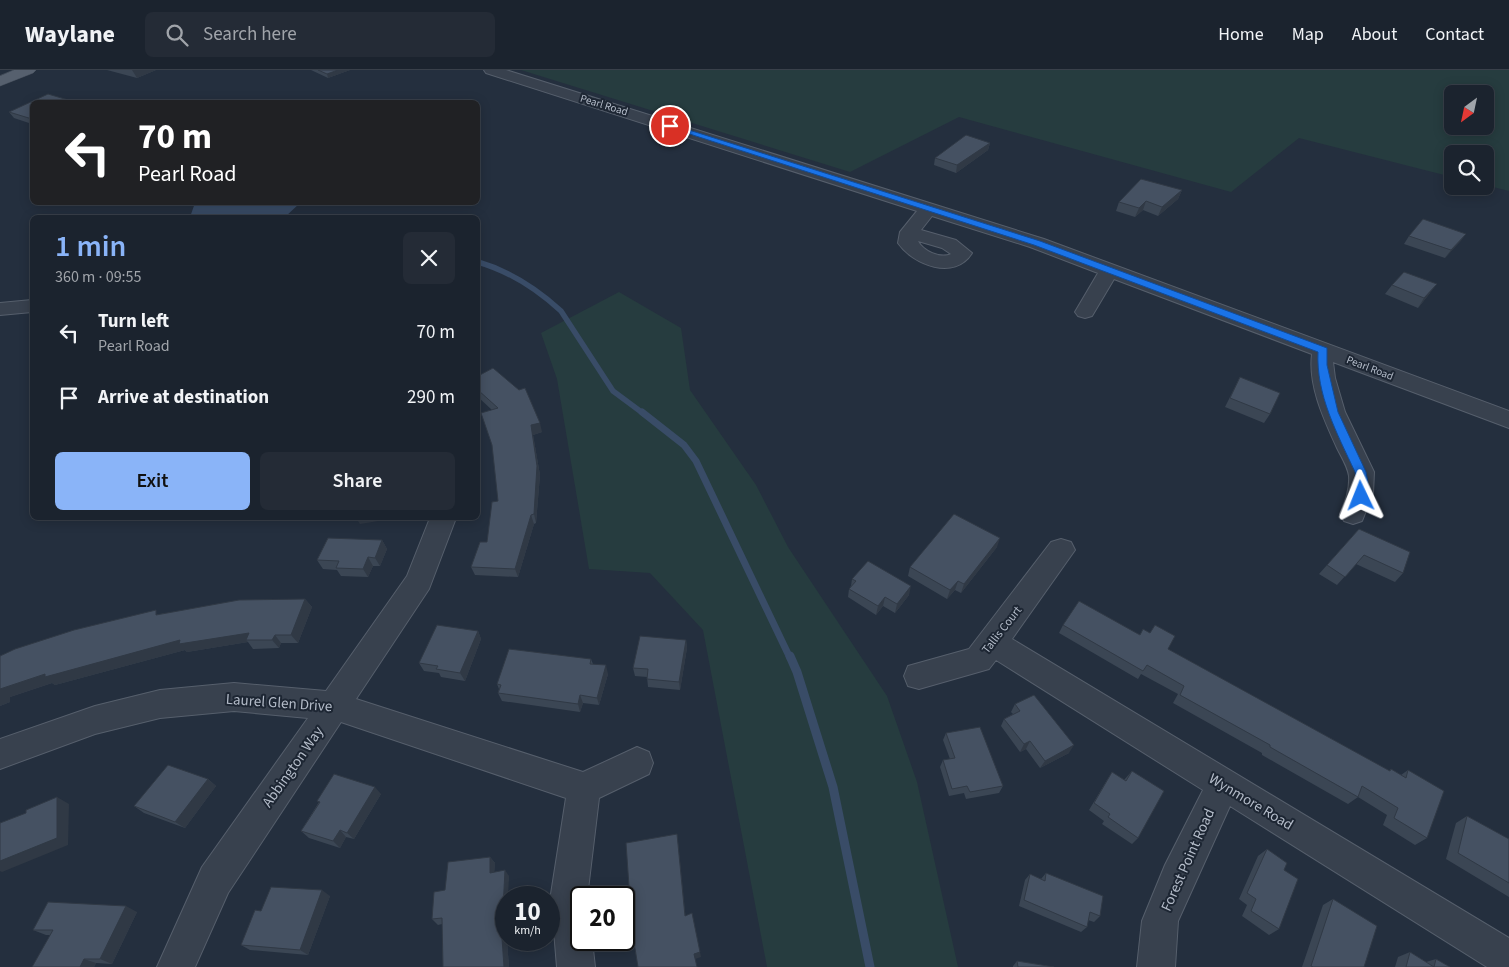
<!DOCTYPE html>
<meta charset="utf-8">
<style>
body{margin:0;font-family:"Source Sans 3",sans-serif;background:#242b36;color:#f1f3f6;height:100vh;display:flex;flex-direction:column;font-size:19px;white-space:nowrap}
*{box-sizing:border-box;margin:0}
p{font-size:16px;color:#a0a4aa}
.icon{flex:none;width:28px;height:28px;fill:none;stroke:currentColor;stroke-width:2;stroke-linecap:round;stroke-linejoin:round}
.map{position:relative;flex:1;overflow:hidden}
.sheet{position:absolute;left:30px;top:145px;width:450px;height:305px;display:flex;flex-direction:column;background:#1b232e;border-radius:8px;box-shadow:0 2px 12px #0003,0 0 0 1px #39404a}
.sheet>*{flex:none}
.guide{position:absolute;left:30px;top:30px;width:450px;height:105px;border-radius:8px;box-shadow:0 2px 12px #0003,0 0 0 1px #39404a;background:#202124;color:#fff;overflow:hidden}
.needle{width:32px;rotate:213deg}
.buttons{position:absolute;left:1444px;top:15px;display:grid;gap:10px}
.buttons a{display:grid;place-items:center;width:50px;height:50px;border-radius:8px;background:#1b232e;box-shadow:0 2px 12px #0003,0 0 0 1px #39404a;font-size:25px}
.speed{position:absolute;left:495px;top:816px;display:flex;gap:10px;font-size:25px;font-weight:700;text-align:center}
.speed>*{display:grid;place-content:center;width:65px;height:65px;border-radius:50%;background:#1b232e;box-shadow:0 2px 12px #0003,0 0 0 1px #39404a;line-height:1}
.speed small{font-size:12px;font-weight:400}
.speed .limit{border:2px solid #111;border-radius:8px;background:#fff;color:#111}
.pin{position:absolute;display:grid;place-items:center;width:42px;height:42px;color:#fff;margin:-21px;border:2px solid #fff;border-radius:50%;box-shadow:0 1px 5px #0007}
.me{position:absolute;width:55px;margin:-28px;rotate:358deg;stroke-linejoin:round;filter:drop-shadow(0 0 4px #0008)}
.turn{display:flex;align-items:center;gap:18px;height:105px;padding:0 25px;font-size:22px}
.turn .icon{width:65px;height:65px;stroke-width:2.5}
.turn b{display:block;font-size:35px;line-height:42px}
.round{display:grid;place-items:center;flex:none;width:52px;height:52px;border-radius:8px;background:#242b36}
.summary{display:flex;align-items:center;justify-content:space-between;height:85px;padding:0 25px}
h1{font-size:30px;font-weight:600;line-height:38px;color:#8ab4f8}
.action{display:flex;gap:10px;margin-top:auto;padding:10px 25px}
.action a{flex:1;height:58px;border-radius:8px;background:#8ab4f8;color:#111;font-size:20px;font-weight:600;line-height:58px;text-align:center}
.action a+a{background:#242b36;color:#f1f3f6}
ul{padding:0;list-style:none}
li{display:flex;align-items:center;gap:15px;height:65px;padding:0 25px}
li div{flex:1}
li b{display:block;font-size:19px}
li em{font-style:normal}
header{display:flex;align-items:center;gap:30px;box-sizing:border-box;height:70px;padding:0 25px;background:#1b232e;border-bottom:1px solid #39404a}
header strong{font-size:24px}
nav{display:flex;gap:28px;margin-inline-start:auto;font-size:18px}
.search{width:350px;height:45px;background:#242b36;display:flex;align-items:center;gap:12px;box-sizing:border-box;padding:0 18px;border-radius:8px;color:#a0a4aa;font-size:19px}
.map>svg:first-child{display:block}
</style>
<header>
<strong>Waylane</strong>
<div class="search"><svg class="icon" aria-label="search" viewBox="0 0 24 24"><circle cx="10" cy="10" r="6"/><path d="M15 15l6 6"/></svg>Search here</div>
<nav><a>Home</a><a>Map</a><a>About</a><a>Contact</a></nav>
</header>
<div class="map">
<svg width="1509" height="897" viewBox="0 0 1509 897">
<rect width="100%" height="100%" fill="#242f3e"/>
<path fill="#263c3f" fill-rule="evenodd" d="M521,0H1509V121L1485,115V84H1452V107L1299,68L1231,122L959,47L850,102ZM1452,24H1485V56H1452Z
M619,222L681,258L690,320L756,415L788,477L887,626L917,712L958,897H767L703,560L650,503L589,499L557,309L541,263Z"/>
<path fill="#394c67" d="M195,133V132L300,133L285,147H190Z"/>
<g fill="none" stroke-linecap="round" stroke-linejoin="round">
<path stroke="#394c67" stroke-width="5.5" d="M478,192C509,201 537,219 561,241L613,321L644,344"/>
<path stroke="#394c67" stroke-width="7" d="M642,342L684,375L696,391L790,588"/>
<path stroke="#394c67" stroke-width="9" d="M790,586L797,602L833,717L870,897"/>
<g stroke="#565f6c" stroke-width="2">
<path id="minor" d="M484,0H506L1044,169L1509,341V358L1333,292L1335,308L1345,342L1374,402L1373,423L1362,451L1353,454L1344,451L1340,444C1345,432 1350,420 1349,406C1348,397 1341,386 1337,378C1324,349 1308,316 1312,284L1114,209L1092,246L1085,248L1078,246L1075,242L1098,203L1030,177L932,146L921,160L956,170L972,183C955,211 913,195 898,173L900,162L917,141L486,3ZM918,171L942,178L951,184C940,189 923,181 918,171Z
M32,230V242L0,245V233Z
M430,448H456L429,519L356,629L583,702L637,677L649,682L653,693L649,704L599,728L587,828H581V870H592L595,897H557L551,824L566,728L341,652L228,823L195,897H157L202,797L308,648L234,641L160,648L95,664L0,699V669L95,636L160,620L234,613L326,621L407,506Z
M1061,469L1071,472L1075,480L1012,569L1509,868V897H1487L1230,736L1178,851L1175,897H1137L1142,851L1165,795L1203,720L996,590L989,599L919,619L908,616L904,606L908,596L969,579L1051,472Z"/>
</g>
<g stroke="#414a57" stroke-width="1">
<path id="major" d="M14,0H36L33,3L0,16V6Z"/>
</g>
<use href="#minor" fill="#38414e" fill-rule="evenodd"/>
<use href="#major" fill="#56606e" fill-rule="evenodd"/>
</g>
<path fill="#3b4654" d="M107,0H156L137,8Z
M311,0H350L328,8Z
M32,32V54L14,48L9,42Z
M990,73L988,80L956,103L934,95L935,88Z
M1182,120L1178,129L1158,146L1143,140L1135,147L1116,141L1119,132Z
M1466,164L1445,188L1404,174L1409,166Z
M1392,215L1430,223L1418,238L1385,224Z
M478,306L542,362L533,365L540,405L536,453L534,454L518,507L475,505L471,497L487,472L498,431L492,340L478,327Z
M1240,307L1270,344L1264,353L1225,337Z
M1359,459L1403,503L1395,512L1356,494L1337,515L1319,504Z
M382,470L387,479L380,496H373L368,507L341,506L337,500L323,499L317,490Z
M997,477L961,523L955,520L947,529L908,506L910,497Z
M852,509L909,525L895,543L883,536L876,545L848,527L849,519L851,516Z
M305,529L312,537L298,573H281L279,578L253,579L248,572L187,582L185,580L55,615L52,613L10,627V632L0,636V586L160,544Z
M1063,555L1140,564L1168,579L1389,701L1391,699L1401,705L1408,700L1427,768L1415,775L1383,755L1387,745L1358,727L1348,734L1262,685V683L1173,633L1178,624L1141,604L1138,609L1059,563Z
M478,561L481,569L465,611L441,607L439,603L424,601L419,593Z
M686,570L687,578L680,620L648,617L647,607L635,606L633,598Z
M591,589L593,594L608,604L599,635L583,633L580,642L502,631L498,623L499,619L497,614Z
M1015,634L1069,683L1040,698L1026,679L1020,682L1001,656L1004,649L1013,644L1011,642Z
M946,663L1003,716L999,723L966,729L964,723L949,726L940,697L943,690L950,689L943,670Z
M1132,701L1138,768L1132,774L1102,754L1104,751L1089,740L1107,710L1112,702L1124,710Z
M208,709L216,716L185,758L144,743L134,736Z
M381,724L354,769L346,767L340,778L309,768L301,761L319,732L317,731Z
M1467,746L1509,769V827L1446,789L1456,753Z
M1267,779L1284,800L1279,859L1269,865L1242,846L1247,835L1239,829L1258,786Z
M490,787L495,793L494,802L509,806L506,828V844L505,845L509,897H443L442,854L438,855L432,849L445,820Z
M1046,803L1100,846L1094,852L1088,850L1087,857L1081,862L1019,836L1025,810L1030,804L1041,809Z
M330,826L308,885L250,880L241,875L261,841Z
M1333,829L1364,897H1302L1323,835Z
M137,842L112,894L96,893L94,897L50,865H46L33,860Z
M1410,882L1426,892L1436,889L1450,897H1395L1398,887Z
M1017,891L1054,897H1013V896Z"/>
<path fill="#303945" d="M132,0H156L137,8Z
M338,0H350L328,8L327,4Z
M990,73L988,80L956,103L957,95Z
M1182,120L1178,129L1158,146L1162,137Z
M1146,131L1143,140L1135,147L1139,138Z
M1466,164L1460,172L1445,188L1451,180Z
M1437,214L1430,223L1418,238L1424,228Z
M540,353L542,362L533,365L540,405L536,453L534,444L531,355Z
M531,445L534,454L518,507L515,499Z
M356,448H396L360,454Z
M1000,468L997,477L961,523L964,514Z
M382,470L387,479L380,496L375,488Z
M368,487L373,496L368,507L363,499Z
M958,511L955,520L947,529L950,520Z
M911,516L909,525L895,543L897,534Z
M885,527L883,536L876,545L878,536Z
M305,529L312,537L298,573L291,565Z
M478,561L481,569L465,611L460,603Z
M249,563L246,570L248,572L187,582L185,580L55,615L52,613L10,627V632L0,636V619L45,604L180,570Z
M275,565L281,573L279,578L272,570Z
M686,570L687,578L680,620L679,612Z
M606,595L608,604L599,635L597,628Z
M580,625L583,633L580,642L578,634Z
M1030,671L1026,679L1020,682L1024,674Z
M1074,675L1069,683L1040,698L1045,691Z
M208,709L216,716L185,758L175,752Z
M375,717L381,724L354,769L347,763Z
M57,727L69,734L68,775L2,802L0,801V791Z
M340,760L346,767L340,778L333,771Z
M677,764L678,771L686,851L685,846Z
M490,787L495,793L494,809L490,803Z
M505,800L509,806L508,828H506V842L503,839Z
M322,820L330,826L308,885L300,880Z
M126,836L137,842L112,894L100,889Z
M500,839L505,845L509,897H504Z
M700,882L701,887L695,889L694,884Z
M84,889L96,893L94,897H80Z"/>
<path fill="#455162" stroke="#303945" d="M318,0H338L327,4Z
M48,24L75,32H32V49L9,42Z
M966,65L990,73L957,95L935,88Z
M1141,109L1182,120L1162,137L1146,131L1139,138L1119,132Z
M1423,149L1466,164L1451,180L1409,166Z
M1404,202L1437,214L1424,228L1392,215Z
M493,298L519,320L525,318L540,353L531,355L537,396L534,444L531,445L515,499L471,497L480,472H487L492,432L498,431L492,375L481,343L498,338L478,320V306Z
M1240,307L1280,323L1270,344L1230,328Z
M954,444L1000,468L964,514L958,511L950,520L910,497Z
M1359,459L1410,482L1403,503L1364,485L1345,507L1327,495Z
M328,468L382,470L375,488L368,487L363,499L336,498L339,491L317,490Z
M868,491L911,516L897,534L885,527L878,536L849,519L856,511L852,509Z
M305,529L291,565H275L272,570H246L249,563L179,574L180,570L45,607V604L0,619V586L15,579L74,560L156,540V545L239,530Z
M1079,531L1140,565L1143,559L1150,563L1155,555L1175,566L1168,579L1390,701L1391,699L1406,708L1408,700L1444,721L1427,768L1394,748L1398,738L1362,716L1358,727L1270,677V675L1180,625L1184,616L1147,595L1143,601L1063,555Z
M437,555L478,561L460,603L436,599L438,596L419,593Z
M640,566L686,570L679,612L647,609L648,599L633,598Z
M509,579L591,589L590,594L606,595L597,628L580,625L578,634L498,623L501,615L497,614Z
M1034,625L1074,675L1045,691L1030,671L1024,674L1004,649L1020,641L1015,634Z
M980,657L1003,716L970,722L967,716L952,719L943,690L955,688L946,663Z
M168,695L208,709L175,752L134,736Z
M1132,701L1164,721L1138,768L1108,747L1110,744L1094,733L1112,702L1126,711Z
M334,704L375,717L347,763L340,760L333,771L301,761L320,732L317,731Z
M57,727V768L0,791V753L26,743V740Z
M1467,746L1509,769V813L1458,783Z
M677,764L685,846L692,843L700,882L694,884L697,897H638L632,860L626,773Z
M1267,779L1287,793L1284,800L1298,809L1279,859L1251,841L1256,829L1247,823Z
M490,787V803L505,800L503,839H500L504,897H443L442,848L432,849L434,822L445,820L448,792Z
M1046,803L1103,826L1100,846L1090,842L1087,857L1024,830L1030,804L1045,811Z
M271,817L322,820L300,880L241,875L255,840L261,841Z
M1333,829L1377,856L1364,897H1313L1311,896Z
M48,832L126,836L100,889H84L80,897H32L53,860H33Z
M1410,882L1434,897H1406Z
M1436,889L1450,897H1434Z
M1017,891L1054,897H1018Z"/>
<path fill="#1a73e8" stroke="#114b97" d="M670,54L1040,171L1327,278V295L1338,342L1366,402L1368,412L1366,426L1361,430L1355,426L1357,412L1355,402C1337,363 1316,325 1318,282L1034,175L668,57Z"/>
<g text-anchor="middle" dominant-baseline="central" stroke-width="4" stroke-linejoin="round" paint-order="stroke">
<g font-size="11" fill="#b4bcc9" stroke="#1d2633">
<text transform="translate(604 35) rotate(17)">Pearl Road</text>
<text transform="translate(1370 298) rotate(21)">Pearl Road</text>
</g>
<g font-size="12" fill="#b4bcc9" stroke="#1d2633">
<text transform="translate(1002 560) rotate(-52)">Tallis Court</text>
</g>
<g font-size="15" fill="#b4bcc9" stroke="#1d2633">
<text transform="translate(279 633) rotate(4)">Laurel Glen Drive</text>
<text transform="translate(293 697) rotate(-55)">Abbington Way</text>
<text transform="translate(1251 732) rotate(31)">Wynmore Road</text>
<text transform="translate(1188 790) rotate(-66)">Forest Point Road</text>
</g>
</g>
</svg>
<div class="buttons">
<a><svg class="needle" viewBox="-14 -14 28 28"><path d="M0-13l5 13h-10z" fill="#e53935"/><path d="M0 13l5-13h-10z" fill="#a0a4aa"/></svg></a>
<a><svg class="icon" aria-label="search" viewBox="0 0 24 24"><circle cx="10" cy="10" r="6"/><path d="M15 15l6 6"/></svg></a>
</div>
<div class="speed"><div>10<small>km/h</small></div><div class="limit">20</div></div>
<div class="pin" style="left:670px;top:56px;background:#d93025"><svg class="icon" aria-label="arrive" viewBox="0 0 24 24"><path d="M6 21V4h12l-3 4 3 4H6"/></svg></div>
<svg class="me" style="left:1361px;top:426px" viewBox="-20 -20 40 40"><path d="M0-17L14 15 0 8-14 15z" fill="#1a73e8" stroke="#fff" stroke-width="4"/></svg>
<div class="guide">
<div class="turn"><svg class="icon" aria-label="left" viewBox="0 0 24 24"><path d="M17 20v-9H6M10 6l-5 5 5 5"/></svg><div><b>70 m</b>Pearl Road</div></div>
</div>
<section class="sheet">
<div class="summary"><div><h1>1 min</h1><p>360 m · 09:55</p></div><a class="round"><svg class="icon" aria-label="close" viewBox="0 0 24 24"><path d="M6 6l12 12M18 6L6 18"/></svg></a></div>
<ul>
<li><svg class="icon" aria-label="left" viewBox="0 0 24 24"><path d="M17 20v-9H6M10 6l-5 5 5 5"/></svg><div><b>Turn left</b><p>Pearl Road</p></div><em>70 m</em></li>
<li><svg class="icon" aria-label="arrive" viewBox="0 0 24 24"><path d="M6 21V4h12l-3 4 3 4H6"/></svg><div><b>Arrive at destination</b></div><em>290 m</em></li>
</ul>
<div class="action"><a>Exit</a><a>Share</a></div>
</section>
</div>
